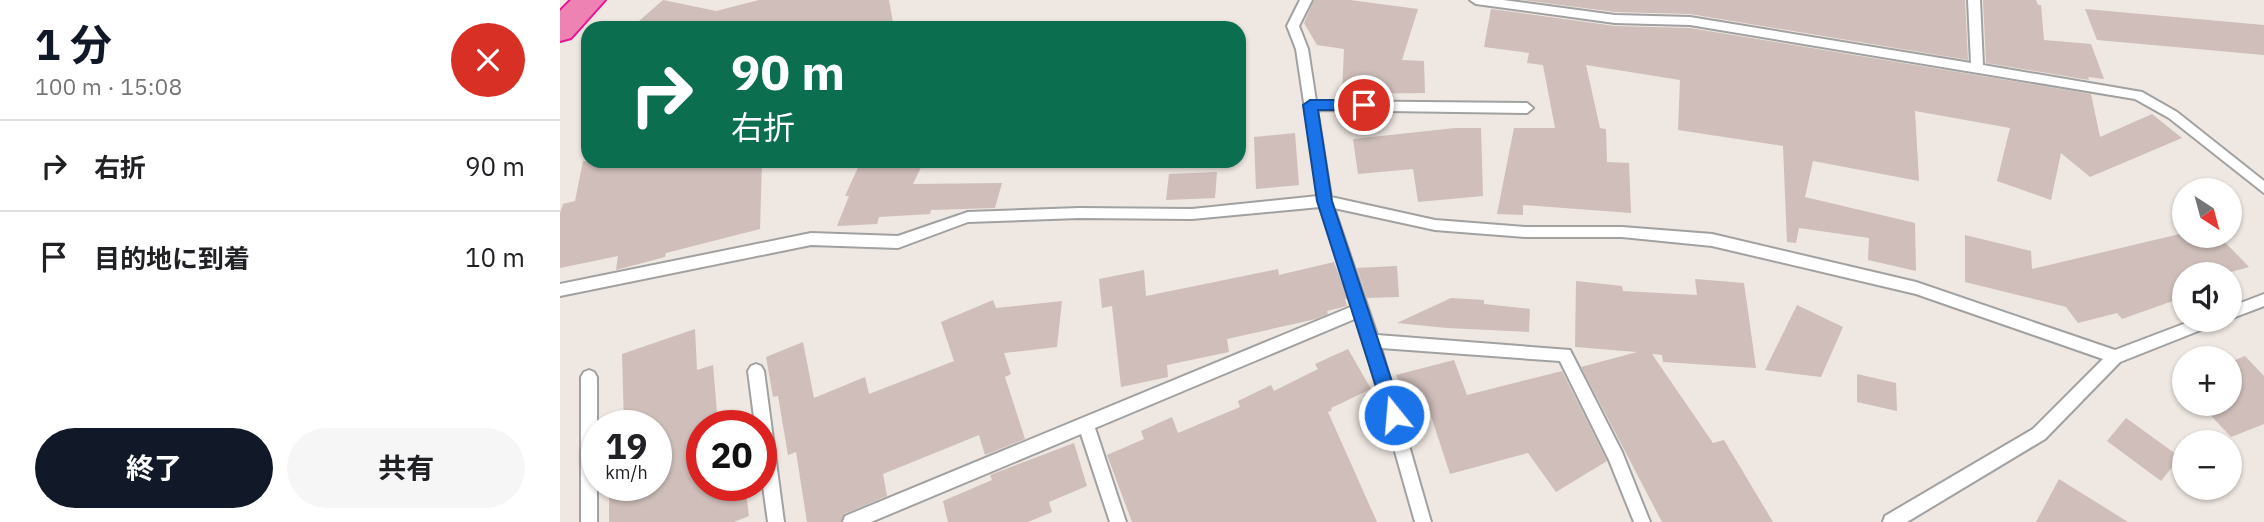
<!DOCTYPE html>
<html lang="ja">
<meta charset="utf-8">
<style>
body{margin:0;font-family:"IBM Plex Sans","Noto Sans JP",sans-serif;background:#f6f6f6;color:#202124;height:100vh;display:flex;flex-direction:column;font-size:26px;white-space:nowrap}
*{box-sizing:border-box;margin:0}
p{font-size:23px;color:#757577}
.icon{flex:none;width:38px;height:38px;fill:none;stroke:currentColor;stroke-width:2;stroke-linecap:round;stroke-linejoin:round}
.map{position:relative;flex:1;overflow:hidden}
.sheet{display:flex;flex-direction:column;background:#fff;width:560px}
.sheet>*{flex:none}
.guide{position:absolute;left:21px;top:21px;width:665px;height:147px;border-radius:21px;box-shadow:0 2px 5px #0004;background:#0b6e4f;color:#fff;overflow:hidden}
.needle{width:46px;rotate:144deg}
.tools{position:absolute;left:1612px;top:178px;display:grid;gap:14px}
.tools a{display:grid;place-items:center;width:70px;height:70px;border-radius:50%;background:#fff;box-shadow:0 2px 5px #0004;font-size:35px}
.speed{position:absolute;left:21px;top:410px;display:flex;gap:14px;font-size:35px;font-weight:700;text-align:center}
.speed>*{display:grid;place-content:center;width:91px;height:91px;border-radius:50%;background:#fff;box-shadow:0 2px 5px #0004;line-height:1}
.speed small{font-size:18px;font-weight:400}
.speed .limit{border:10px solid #d22;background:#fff;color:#111}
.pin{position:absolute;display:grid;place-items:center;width:60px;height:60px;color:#fff;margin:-30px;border:4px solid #fff;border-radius:50%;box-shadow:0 2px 7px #0007}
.me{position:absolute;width:77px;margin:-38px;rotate:343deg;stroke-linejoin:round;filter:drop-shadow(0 0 5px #0008)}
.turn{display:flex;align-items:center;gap:24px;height:147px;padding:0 35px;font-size:32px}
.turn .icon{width:91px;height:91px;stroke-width:2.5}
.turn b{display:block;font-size:49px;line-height:60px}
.round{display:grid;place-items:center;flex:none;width:74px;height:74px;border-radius:37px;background:#f6f6f6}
.headline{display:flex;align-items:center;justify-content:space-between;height:119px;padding:0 35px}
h1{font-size:42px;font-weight:700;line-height:52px;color:#111827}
.button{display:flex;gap:14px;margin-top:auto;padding:14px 35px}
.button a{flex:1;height:80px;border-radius:42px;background:#111827;color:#fff;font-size:28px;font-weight:700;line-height:80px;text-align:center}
.button a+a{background:#f6f6f6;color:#202124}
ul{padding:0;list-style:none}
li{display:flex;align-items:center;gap:21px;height:91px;padding:0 35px;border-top:2px solid #e0e0e0}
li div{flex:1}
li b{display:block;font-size:26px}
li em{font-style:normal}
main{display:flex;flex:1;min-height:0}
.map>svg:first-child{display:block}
</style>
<main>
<section class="sheet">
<div class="headline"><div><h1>1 分</h1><p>100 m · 15:08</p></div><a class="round" style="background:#d93025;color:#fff"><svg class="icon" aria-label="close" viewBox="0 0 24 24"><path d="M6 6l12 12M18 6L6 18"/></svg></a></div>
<ul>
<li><svg class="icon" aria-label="right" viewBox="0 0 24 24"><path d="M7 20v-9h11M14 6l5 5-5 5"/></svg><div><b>右折</b></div><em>90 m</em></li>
<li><svg class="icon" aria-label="arrive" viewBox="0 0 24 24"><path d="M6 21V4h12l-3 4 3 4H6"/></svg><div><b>目的地に到着</b></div><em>10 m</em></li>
</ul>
<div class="button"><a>終了</a><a>共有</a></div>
</section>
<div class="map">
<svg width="1704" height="522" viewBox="0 0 1704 522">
<rect width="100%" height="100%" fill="#efe7e1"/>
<path fill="#cfbeba" d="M103,0L156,11L199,0H329L334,28H71Z
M754,0H790L858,9L842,60L864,61L865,93L782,94L784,49L757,45L744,23Z
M963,0H1405L1408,60L1130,14L1055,12Z
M1423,0H1476L1478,5H1481L1484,40L1531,44L1544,79L1528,77L1529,80L1426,63Z
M931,9L1055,26L1130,28L1531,94L1540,137L1592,114L1622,138L1530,177L1501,153L1491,200L1437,181L1450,128L1355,111L1359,181L1253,161L1245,197L1355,223L1356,271L1308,260L1309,238L1239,228L1236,243L1227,242L1223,146L1118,130L1120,80L1026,65L1040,128L1046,129L1047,162L1069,163L1071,213L963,205V215L937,214L954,128H995L983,65L967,63L969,53L924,47Z
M1525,9L1704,25V55L1537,40Z
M895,128H921L923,196L858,202L853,169L798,174L793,139Z
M735,133L739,185L696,189L694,137Z
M23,161H202L200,229L106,253L105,257L56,270L58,256L0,268V213L3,204L15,201Z
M301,161H364L353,184L442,183L435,208L371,210L370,214L319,217L317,224L277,226L289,196H285Z
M657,172L655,198L606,200L609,174Z
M1624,233V236H1659L1689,267L1660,275H1624V297L1562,319L1557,313L1518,323L1506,307L1405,282V235L1471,251L1472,269Z
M774,262L788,299H785L787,306L767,311L768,314L756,319L667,339L669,352L607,365L608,377L561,387L552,306L542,308L539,279L584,270L586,296L718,269L719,275Z
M837,266L839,297L807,298L797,268Z
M1135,279L1184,283L1196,368L1103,362L1102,355L1092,354L1153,443L1164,440L1213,522H1102L1021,367L1077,352L1015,347L1016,281L1062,286L1063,291L1137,295Z
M891,298L924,300V304L970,309L969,332L887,328L837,323Z
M433,300L436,308L502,301L497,347L444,353L451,374L445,377L465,439L425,455L419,435L323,474L327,496L284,514L281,522H247L236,452L228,455L218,396L213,397L206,357L243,342L254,398L305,377L309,394L394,361L381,322Z
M1237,305L1283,327L1261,377L1205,370Z
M135,329L137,370L153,365L158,425H142V485H185L189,516L174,522H49V485H96V425H64L62,354Z
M788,349L811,389L771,408L772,410L768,412L817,522H572L547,455L584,439L581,431L612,417L618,433L680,407L678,401L711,385L714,391L758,369L755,364Z
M1685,356L1704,376V424L1671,437L1640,404H1670V362Z
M894,360L907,395L1002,371L1047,461L996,492L968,453L890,474L869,410L849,415L836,375Z
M1297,374L1336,383L1337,411L1297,402Z
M1566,418L1620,457L1601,481L1547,441Z
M514,443L527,486L489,502L492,512L468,522H388L383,501L432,480L430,475Z
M1499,479L1568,522H1476Z"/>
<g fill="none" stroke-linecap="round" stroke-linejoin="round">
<g stroke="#a1a1a1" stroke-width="4">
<path id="lane" d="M740,0H752L739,26L748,49L756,101L967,103L973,108L967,113L757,110L771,197L875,220L965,227H1062L1152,234L1356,282L1555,350L1634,320H1658L1656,324L1560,362L1485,439L1347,522H1323L1325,516L1473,429L1543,359L1356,294L1152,246L1062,237H965L875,230L774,208L817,335L1010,350L1062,452L1090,522H1074L1049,460L1000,361L821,348L871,522H855L797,318L535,428L566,522H550L521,434L311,522H283L285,516L793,306L760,207L632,219L519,218L408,222L338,248L251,245L0,296V284L251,233L338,236L408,212L519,208L632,209L758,196L736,49L727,26Z
M910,0H943L1055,15L1130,17L1411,63L1408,0H1420L1423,65L1582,92L1617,112L1704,181V193L1609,118L1575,99L1130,25L1055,23L916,4Z
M1704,294V306L1670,319V307Z
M196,364L201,366L204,371L224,522H208L201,472V425H195L188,371L191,366Z
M29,370L34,372L37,377V522H21V377L24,372Z"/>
</g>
<g stroke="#e71494" stroke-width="4">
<path id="highway" d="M11,0H45L11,38L0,41V11Z"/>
</g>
<use href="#lane" fill="#fff" fill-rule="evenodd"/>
<use href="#highway" fill="#ee82b2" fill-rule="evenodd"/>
</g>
<path fill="#1a73e8" stroke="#114b97" stroke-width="2" d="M750,100H804L812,105L804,110H758L772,201L843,415L840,421L834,423L828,421L825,415L757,201L743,105Z"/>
</svg>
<div class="tools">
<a><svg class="needle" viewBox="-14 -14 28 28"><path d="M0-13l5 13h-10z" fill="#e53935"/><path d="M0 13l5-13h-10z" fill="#757577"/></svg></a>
<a><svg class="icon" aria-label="sound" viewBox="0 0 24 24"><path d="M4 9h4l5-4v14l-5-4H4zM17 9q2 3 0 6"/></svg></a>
<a>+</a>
<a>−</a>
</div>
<div class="speed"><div>19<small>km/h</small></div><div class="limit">20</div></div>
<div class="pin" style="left:804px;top:105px;background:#d93025"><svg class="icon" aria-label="arrive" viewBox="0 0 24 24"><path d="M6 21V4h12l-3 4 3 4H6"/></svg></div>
<svg class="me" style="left:834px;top:415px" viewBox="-20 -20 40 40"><circle r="17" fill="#1a73e8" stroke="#fff" stroke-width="3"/><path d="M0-11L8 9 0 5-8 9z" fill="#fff"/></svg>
<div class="guide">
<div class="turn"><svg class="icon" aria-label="right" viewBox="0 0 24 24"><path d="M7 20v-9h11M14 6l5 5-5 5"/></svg><div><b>90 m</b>右折</div></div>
</div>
</div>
</main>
